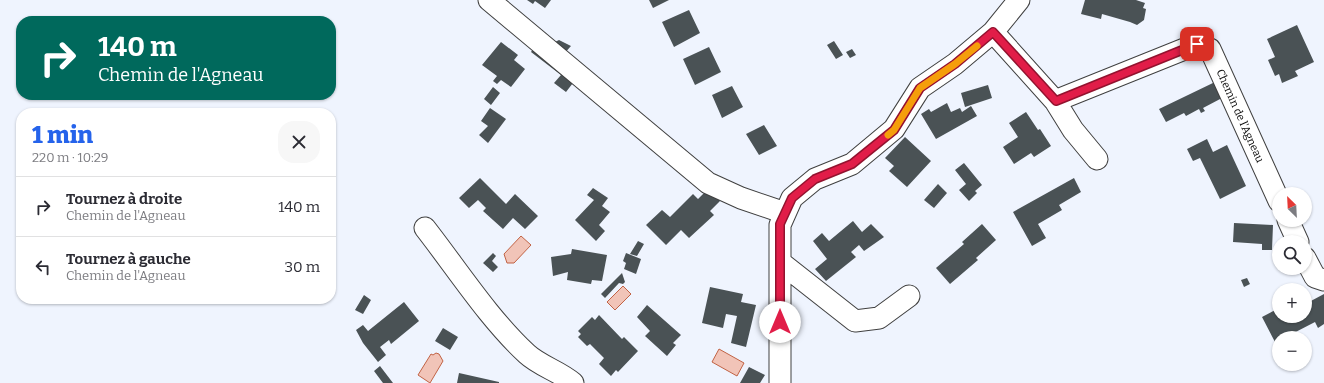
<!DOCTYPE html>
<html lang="fr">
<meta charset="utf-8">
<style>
body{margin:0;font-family:Bitter,serif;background:#f7f7f7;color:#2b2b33;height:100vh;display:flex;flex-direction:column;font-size:15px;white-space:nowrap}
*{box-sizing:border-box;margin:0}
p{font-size:13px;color:#7c7c81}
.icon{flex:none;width:22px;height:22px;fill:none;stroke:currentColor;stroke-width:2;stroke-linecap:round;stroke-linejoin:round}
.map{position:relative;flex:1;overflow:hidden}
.details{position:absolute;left:16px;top:108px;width:320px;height:196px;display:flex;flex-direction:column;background:#fff;border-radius:16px;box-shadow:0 1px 3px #0004}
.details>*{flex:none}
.banner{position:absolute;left:16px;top:16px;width:320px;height:84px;border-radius:16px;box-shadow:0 1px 3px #0004;background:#00695c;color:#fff;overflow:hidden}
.needle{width:26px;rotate:336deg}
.controls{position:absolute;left:1272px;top:187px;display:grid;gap:8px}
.controls a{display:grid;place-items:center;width:40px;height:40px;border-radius:50%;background:#fff;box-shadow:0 1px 3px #0004;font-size:20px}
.pin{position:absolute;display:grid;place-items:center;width:34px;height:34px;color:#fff;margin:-17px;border-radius:8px;box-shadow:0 2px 6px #0006}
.me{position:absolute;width:44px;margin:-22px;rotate:0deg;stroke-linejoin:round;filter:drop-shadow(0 0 3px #0008)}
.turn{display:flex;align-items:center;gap:14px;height:84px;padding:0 16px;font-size:18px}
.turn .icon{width:52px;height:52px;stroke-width:2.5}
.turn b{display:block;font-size:28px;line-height:34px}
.round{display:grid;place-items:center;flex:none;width:42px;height:42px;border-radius:16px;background:#f7f7f7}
.headline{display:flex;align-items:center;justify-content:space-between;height:68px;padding:0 16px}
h1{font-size:24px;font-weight:800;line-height:30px;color:#2563eb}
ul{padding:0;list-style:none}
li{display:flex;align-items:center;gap:12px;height:60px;padding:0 16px;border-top:1px solid #e1e1e2}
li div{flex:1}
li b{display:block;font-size:15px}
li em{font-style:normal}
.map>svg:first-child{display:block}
</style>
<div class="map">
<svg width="1324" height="383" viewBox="0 0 1324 383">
<rect width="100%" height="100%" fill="#eff4fe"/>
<path fill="#f1c4b8" stroke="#c16345" d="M521,236L531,245L514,263H507L504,254Z
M623,286L631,294L615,310L607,302Z
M719,349L744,363L737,376L712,362Z
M436,353L439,354L443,361L430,383L418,375L431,354L433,355Z"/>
<path fill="#4a5255" d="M527,0H551L545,8L535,1L533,4Z
M649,0H669L653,8Z
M1085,0H1136L1145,3L1143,8L1146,9L1144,20L1137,25L1130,22L1102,14L1101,19L1081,14Z
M689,10L700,33L674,47L662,22Z
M1297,25L1314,62L1295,71L1298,76L1282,83L1279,74L1275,76L1268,60L1275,57L1267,39Z
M559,40L571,46L563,55L555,42Z
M834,41L843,55L836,59L827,45Z
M501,42L518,55L514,60L525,69L511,87L501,80L497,84L493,81L497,76L482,65Z
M535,46L576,79L566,92L554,83L561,75L531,52Z
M709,47L721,72L695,85L683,59Z
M852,49L856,55L850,58L846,52Z
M1215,82L1222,98L1203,108L1205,111L1201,113L1199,109L1186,116L1184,113L1166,122L1159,109Z
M988,85L992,98L965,107L961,93Z
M732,86L743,107L722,118L712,95Z
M493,87L500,93L491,105L484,99Z
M947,103L951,112L960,108L962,112L971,106L977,116L936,139L921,114L929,109L931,112Z
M490,108L506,119L488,143L479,135L488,126L481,121Z
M1026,112L1038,130L1040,129L1051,146L1034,157L1031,153L1014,164L1003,147L1018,137L1009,123Z
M764,125L777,146L759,155L746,134Z
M905,137L931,161L907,187L889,171L894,166L885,158Z
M1207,139L1213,152L1227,145L1246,186L1220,199L1200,158L1193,161L1187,149Z
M964,163L982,185L975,191L977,193L969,201L959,190L966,184L955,170Z
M480,178L506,204L515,194L538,216L525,229L513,218L503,229L483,211L486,208L478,200L469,208L459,198Z
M1074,178L1081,192L1059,205L1062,210L1038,224L1046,238L1032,246L1013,212Z
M938,184L947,193L934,208L924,200Z
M593,188L608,198L602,206L610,212L599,225L605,231L596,241L575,220L594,200L587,195Z
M708,189L720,201L710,211L714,215L689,238L681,230L666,245L646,225L662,210L670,217L693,194L698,199Z
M853,221L862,232L871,224L884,237L864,251L859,245L851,252L856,257L826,281L815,269L827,259L813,241L822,233L829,241Z
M1234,223L1273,225L1272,250H1262V244L1233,242Z
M982,224L996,240L976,258L978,260L950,284L936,268L964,244L962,242Z
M638,241L644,244L637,256L630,254Z
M572,249L607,255L602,281L592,280L591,284L567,280L568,272L553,276L551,257L571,254Z
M493,253L496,256L492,261L498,267L493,272L483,263Z
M626,253L641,259L636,274L624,269L626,263L623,261Z
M622,273L625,282L623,284L619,283L605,298L601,294Z
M1247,278L1250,284L1244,287L1241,280Z
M710,287L743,294L741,302L756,305L746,347L731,343L737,316L726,314L723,328L702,323Z
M1305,293L1309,302L1324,294V324L1318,328L1315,322L1284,338H1279V340L1275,342L1262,317L1279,308V316H1305Z
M364,295L371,300L363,314L355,310Z
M404,302L419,321L391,344L389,340L380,347L386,355L378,362L363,343L356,330L363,325L368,331Z
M647,305L681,335L673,343L676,345L667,356L645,336L650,331L637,317Z
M599,315L622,339L624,337L638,351L618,372L616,370L611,376L599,364L604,358L590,344L587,346L578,337L581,334L578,331L592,317L595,320Z
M443,328L458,337L450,350L435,341Z
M380,366L393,383H383L374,371Z
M749,367L765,375L760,383H740Z
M459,373L499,382V383H457Z"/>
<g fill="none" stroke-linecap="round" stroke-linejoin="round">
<g stroke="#404040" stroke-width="23">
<path id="street" d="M489,0L708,183L741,198L785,213
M993,32L1055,101L1197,44L1210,49L1279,201
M1055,101L1073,130L1097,159
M1288,220L1298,242
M425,228C457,269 489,319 527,354C540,366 559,371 573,383
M1305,258L1315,277L1324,280
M780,262L855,321L879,318L909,296
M780,383V225L792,198L815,179L852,164L894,129L920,88L955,64L993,32L1019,0"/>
</g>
<use href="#street" stroke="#fff" stroke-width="21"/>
</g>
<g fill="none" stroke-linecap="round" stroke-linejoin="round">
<g stroke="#92132f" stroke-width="10">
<path id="route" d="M780,322V224L792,198L815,179L852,164L894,130L920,88L955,64L993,32L1056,101L1197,44"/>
</g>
<use href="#route" stroke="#e11d48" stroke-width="7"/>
<path stroke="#f59e0b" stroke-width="7" d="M888,135L894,130L920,88L955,64L977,46"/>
</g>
<g text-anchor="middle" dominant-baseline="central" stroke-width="4" stroke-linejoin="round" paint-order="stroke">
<g font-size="11" fill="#0d0d0d" stroke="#fff">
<text transform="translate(1240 116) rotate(66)">Chemin de l'Agneau</text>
</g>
</g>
</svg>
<div class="controls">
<a><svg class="needle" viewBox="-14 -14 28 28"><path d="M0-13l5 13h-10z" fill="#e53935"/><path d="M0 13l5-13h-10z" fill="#7c7c81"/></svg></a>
<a><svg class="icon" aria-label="search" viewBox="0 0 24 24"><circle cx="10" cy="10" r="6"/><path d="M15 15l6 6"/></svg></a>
<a>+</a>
<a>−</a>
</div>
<div class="pin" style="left:1197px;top:44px;background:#d93025"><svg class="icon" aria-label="arrive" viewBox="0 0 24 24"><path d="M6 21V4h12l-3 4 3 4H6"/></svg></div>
<svg class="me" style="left:780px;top:322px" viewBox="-20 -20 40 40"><circle r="19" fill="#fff"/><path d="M0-13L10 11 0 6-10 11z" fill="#e11d48"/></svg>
<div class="banner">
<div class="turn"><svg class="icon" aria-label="right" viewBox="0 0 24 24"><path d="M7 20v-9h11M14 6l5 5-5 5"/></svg><div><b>140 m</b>Chemin de l'Agneau</div></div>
</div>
<section class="details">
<div class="headline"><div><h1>1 min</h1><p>220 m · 10:29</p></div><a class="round"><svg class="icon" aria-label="close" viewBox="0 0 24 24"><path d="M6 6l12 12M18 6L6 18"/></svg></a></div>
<ul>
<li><svg class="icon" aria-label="right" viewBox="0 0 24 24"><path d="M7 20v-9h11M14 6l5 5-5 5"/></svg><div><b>Tournez à droite</b><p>Chemin de l'Agneau</p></div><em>140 m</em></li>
<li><svg class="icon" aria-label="left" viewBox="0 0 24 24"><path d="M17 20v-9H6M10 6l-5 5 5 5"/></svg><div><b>Tournez à gauche</b><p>Chemin de l'Agneau</p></div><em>30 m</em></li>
</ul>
</section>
</div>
